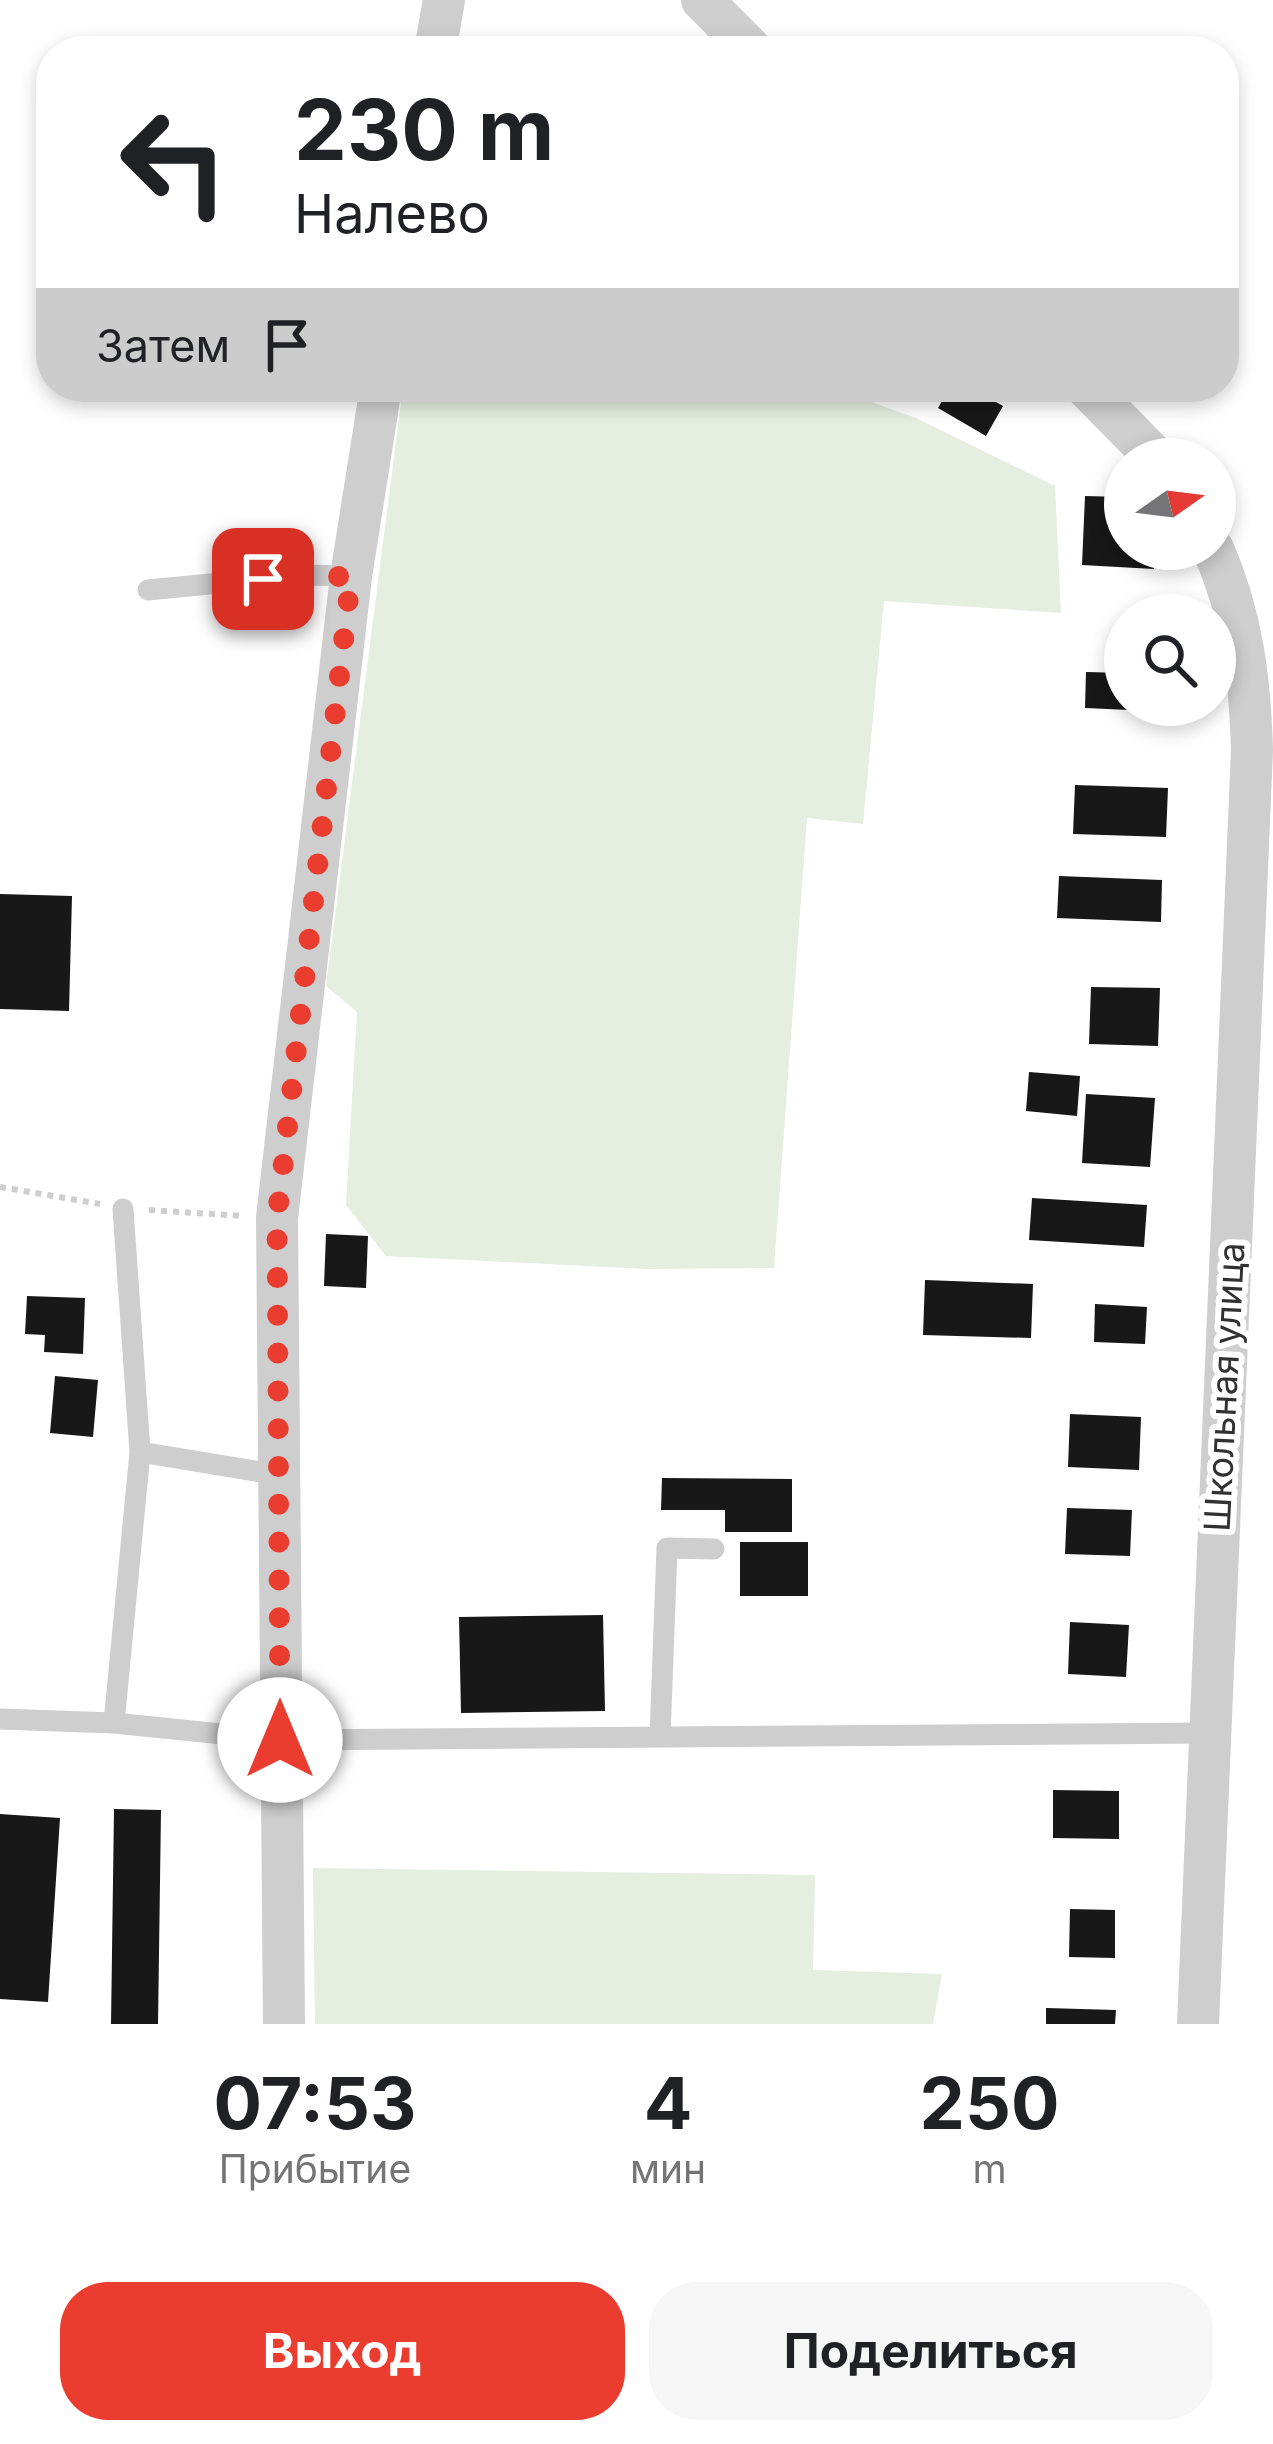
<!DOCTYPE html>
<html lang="ru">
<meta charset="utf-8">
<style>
body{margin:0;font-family:Inter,sans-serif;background:#f6f6f6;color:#202124;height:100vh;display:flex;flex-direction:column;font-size:45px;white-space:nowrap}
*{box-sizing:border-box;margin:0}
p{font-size:39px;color:#757577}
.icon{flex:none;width:66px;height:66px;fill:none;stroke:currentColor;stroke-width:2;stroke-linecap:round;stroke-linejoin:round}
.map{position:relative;height:2024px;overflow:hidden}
.details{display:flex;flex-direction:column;background:#fff;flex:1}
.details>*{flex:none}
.guide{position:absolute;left:36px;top:36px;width:1203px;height:366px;border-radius:48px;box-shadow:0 6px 18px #0003;background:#fff;color:#202124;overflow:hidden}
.needle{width:78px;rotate:76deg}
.tools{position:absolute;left:1104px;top:438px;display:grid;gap:24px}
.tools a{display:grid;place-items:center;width:132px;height:132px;border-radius:50%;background:#fff;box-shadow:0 6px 18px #0003;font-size:60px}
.pin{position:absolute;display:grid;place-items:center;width:102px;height:102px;color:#fff;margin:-51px;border-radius:24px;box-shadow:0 6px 18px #0006}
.me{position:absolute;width:132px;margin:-66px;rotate:0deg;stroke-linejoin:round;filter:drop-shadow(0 0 9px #0008)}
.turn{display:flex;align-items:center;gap:42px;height:252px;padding:0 60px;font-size:54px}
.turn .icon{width:156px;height:156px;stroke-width:2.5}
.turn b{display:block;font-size:84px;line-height:102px}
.then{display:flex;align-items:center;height:114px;padding:0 60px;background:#0003;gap:24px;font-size:45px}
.eta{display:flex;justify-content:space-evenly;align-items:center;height:204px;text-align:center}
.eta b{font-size:72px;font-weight:700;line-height:84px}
.cta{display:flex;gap:24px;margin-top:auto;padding:24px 60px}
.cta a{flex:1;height:138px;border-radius:48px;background:#ea3d30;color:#fff;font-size:48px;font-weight:700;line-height:138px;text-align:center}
.cta a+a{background:#f6f6f6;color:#202124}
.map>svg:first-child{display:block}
</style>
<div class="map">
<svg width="1273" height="2024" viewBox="0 0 1273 2024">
<rect width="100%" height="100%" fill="#fff"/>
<path fill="#e5eedf" d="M403,387H829L916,418L1055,486L1061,613L884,601L863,824L807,818L774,1268L646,1269L386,1256L346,1205L357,1012L326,986Z
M313,1868L815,1875L813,1970L942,1974L933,2024H315Z"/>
<path fill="#181818" d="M950,387H970L1003,406L986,436L938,408Z
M1085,496L1122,497L1125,549H1155L1154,569L1082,565Z
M1086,672L1125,673V705H1173V712L1085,708Z
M1075,785L1168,788L1166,837L1073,834Z
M1059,876L1162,880L1161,922L1057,918Z
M0,894L72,896L69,1011L0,1009Z
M1091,987L1160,988L1158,1046L1089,1044Z
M1029,1072L1080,1076L1077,1116L1026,1111Z
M1086,1094L1155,1098L1150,1167L1082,1163Z
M1032,1198L1147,1205L1144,1247L1029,1240Z
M326,1234L368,1236L366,1288L324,1286Z
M925,1280L1033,1284L1031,1338L923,1335Z
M27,1296L85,1298L83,1354L44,1352L45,1335L25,1334Z
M1095,1304L1147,1307L1145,1344L1094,1342Z
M55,1376L98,1380L93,1437L50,1433Z
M1070,1414L1141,1417L1139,1470L1068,1467Z
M662,1478L792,1479V1532H725V1510H661Z
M1067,1508L1132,1510L1130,1556L1065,1554Z
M740,1542H808V1596H740Z
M603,1615L605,1711L461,1713L459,1617Z
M1070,1622L1129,1625L1126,1677L1068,1674Z
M1053,1790L1119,1791V1839L1053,1838Z
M114,1809L161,1810L158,2024H111Z
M0,1814L60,1818L48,2002L0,1999Z
M1070,1909L1115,1910V1958L1069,1957Z
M1046,2008L1116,2010L1115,2024H1046Z"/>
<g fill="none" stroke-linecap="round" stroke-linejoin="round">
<path stroke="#cecece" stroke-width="6" stroke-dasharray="6 6" stroke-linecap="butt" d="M0,1187L100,1204
M149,1210L244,1216"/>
<path stroke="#cecece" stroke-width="21" d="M148,590L302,575L351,576
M140,1452L279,1475
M0,1719L114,1723L280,1740L1208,1733
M114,1723L140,1452L123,1209
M660,1737L667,1548L714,1549"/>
<path stroke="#cecece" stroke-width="42" d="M702,0L753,51
M435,51L444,0
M1086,387L1157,459
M284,2024L277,1218L351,576L381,387
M1198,2024L1252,750C1250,679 1242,615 1213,549"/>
</g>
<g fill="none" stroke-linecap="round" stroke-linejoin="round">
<path stroke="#ea3d30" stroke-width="21" stroke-dasharray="0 37.8" d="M263,579L351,576L277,1218L280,1740"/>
</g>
<g text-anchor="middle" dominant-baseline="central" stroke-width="12" stroke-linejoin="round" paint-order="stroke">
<g font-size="36" fill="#313131" stroke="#fff">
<text transform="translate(1224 1387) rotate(-87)">Школьная улица</text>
</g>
</g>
</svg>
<div class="tools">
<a><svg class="needle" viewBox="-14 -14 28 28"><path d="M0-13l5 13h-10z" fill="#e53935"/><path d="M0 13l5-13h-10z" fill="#757577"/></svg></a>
<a><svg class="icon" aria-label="search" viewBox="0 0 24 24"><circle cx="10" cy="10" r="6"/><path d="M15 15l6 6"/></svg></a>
</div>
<div class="pin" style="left:263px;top:579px;background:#d93025"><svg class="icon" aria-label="arrive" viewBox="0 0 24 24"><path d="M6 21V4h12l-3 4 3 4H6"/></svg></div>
<svg class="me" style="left:280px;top:1740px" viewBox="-20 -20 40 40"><circle r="19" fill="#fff"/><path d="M0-13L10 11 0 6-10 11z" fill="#ea3d30"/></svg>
<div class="guide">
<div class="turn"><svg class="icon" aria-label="left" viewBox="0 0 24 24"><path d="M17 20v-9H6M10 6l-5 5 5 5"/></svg><div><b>230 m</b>Налево</div></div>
<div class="then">Затем<svg class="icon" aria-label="arrive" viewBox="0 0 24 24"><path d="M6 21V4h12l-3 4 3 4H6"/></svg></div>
</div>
</div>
<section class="details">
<div class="eta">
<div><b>07:53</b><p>Прибытие</p></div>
<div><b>4</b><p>мин</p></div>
<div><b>250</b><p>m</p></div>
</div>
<div class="cta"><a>Выход</a><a>Поделиться</a></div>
</section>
